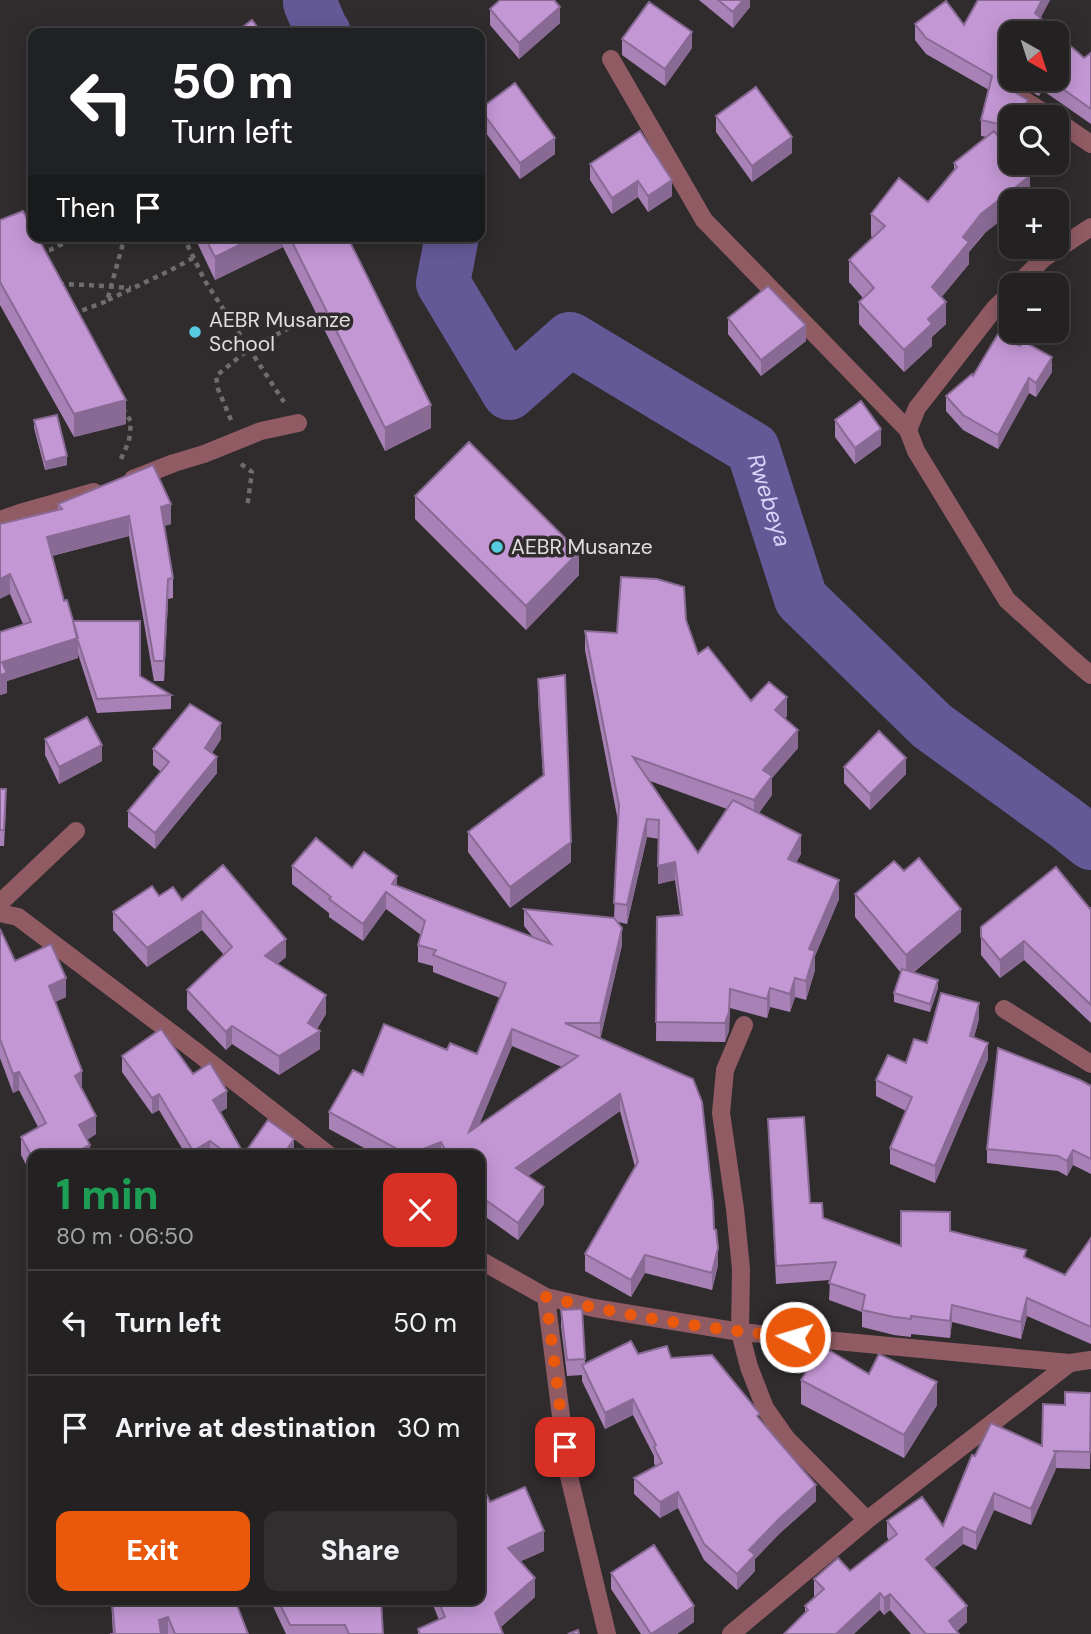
<!DOCTYPE html>
<meta charset="utf-8">
<style>
body{margin:0;font-family:"DM Sans",sans-serif;background:#302e2f;color:#f1f3f6;height:100vh;display:flex;flex-direction:column;font-size:26px;white-space:nowrap}
*{box-sizing:border-box;margin:0}
p{font-size:23px;color:#a3a3a5}
.icon{flex:none;width:38px;height:38px;fill:none;stroke:currentColor;stroke-width:2;stroke-linecap:round;stroke-linejoin:round}
.map{position:relative;flex:1;overflow:hidden}
.sheet{position:absolute;left:28px;top:1150px;width:457px;height:455px;display:flex;flex-direction:column;background:#242122;border-radius:14px;box-shadow:0 4px 18px #0003,0 0 0 2px #413e40}
.sheet>*{flex:none}
.top-card{position:absolute;left:28px;top:28px;width:457px;height:214px;border-radius:14px;box-shadow:0 4px 18px #0003,0 0 0 2px #413e40;background:#202124;color:#fff;overflow:hidden}
.needle{width:46px;rotate:141deg}
.fabs{position:absolute;left:999px;top:21px;display:grid;gap:14px}
.fabs a{display:grid;place-items:center;width:70px;height:70px;border-radius:14px;background:#242122;box-shadow:0 4px 18px #0003,0 0 0 2px #413e40;font-size:35px}
.pin{position:absolute;display:grid;place-items:center;width:60px;height:60px;color:#fff;margin:-30px;border-radius:14px;box-shadow:0 4px 10px #0006}
.me{position:absolute;width:77px;margin:-38px;rotate:275deg;stroke-linejoin:round;filter:drop-shadow(0 0 5px #0008)}
.turn{display:flex;align-items:center;gap:24px;height:147px;padding:0 28px;font-size:32px}
.turn .icon{width:91px;height:91px;stroke-width:2.5}
.turn b{display:block;font-size:49px;line-height:60px}
.then{display:flex;align-items:center;height:66px;padding:0 28px;background:#0003;gap:14px;font-size:26px}
.round{display:grid;place-items:center;flex:none;width:74px;height:74px;border-radius:14px;background:#302e2f}
.headline{display:flex;align-items:center;justify-content:space-between;height:119px;padding:0 28px}
h1{font-size:42px;font-weight:800;line-height:52px;color:#1e9e55}
.primary-button{display:flex;gap:14px;margin-top:auto;padding:14px 28px}
.primary-button a{flex:1;height:80px;border-radius:14px;background:#ea580c;color:#fff;font-size:28px;font-weight:800;line-height:80px;text-align:center}
.primary-button a+a{background:#302e2f;color:#f1f3f6}
ul{padding:0;list-style:none}
li{display:flex;align-items:center;gap:21px;height:105px;padding:0 28px;border-top:2px solid #413e40}
li div{flex:1}
li b{display:block;font-size:26px}
li em{font-style:normal}
.map>svg:first-child{display:block}
</style>
<div class="map">
<svg width="1091" height="1634" viewBox="0 0 1091 1634">
<rect width="100%" height="100%" fill="#302c2e"/>
<g fill="none" stroke-linecap="round" stroke-linejoin="round">
<g stroke="#645997" stroke-width="54">
<path d="M311,0L310,3L321,29L324,33"/>
<path id="s1" d="M452,236L443,283L509,393L570,339L753,449L801,599L932,726L1066,823L1091,843"/>
</g>
<path stroke="#6f6c6e" stroke-width="4.5" stroke-dasharray="5 5" stroke-linecap="butt" d="M183,236L205,281L284,402
M39,251L50,250L78,236
M59,284L88,285L131,288
M108,300L171,270L193,258
M73,314L107,301L125,236
M231,420L218,389L216,376L249,349L293,326
M121,459L129,441L131,422L125,411
M241,464L252,472L247,508"/>
<path stroke="#915b64" stroke-width="18" d="M133,479L174,463L204,454L261,431L298,423
M0,520L20,513L94,492"/>
<path stroke="#915b64" stroke-width="18" d="M611,59L704,220L908,430
M1014,94L1051,117
M1057,121L1091,144
M1017,285L1044,258L1091,227
M1012,291L995,308L917,408L908,430L916,451L1007,600L1072,659L1091,675
M0,903L76,831
M0,913L18,917L194,1050L329,1155
M1004,1009L1091,1064
M744,1025L725,1070L721,1113L735,1209L741,1269L740,1332L749,1367L765,1408L786,1438L867,1520
M480,1260L546,1297L594,1308L740,1332L1070,1363
M546,1297L568,1472L607,1634
M731,1634L867,1520L1070,1363L1091,1360"/>
</g>
<path fill="#a882b6" fill-rule="evenodd" d="M699,0H750V7L733,28Z
M978,0H1050L1040,18L1012,33V79H1057L1091,53V124L1042,90L1039,96L1015,83L1009,84L1006,86L1028,116L1027,117H1012V143L1002,141L1030,198L1025,201H1012L969,252V264L941,297L946,324L932,337V346L904,372L859,324V302L863,298L849,282V260L873,238L871,236V214L928,202L954,170V163L987,137L981,136V120L989,90L926,54L915,40V24L964,25Z
M490,9L560,23L519,59L490,25Z
M622,39L692,48L665,86L622,55Z
M480,109L555,154L520,179L480,125Z
M716,116L792,153L752,182L716,132Z
M590,164L672,180V196L648,212L638,197L612,214L590,180Z
M0,220L126,424L74,437L0,305Z
M194,236H347L431,428L385,451L283,247L215,280Z
M728,318L806,341L761,376L728,334Z
M1052,372L1036,397L1029,393L998,449L963,430L946,411V396L973,376Z
M34,420L67,465L45,470L34,428Z
M835,420L881,445L855,464L835,437Z
M415,496L579,575L526,630L415,519Z
M58,504L171,524L164,526L173,578V598L168,599L164,681H154L129,536L52,556L64,601L73,621L140,676L171,695V709L97,713L78,654V658L7,681V693L0,695L23,624L10,594L0,524L58,509Z
M686,620L698,654L751,701L787,716L785,718L798,748L772,778V795L759,813L801,854L796,862L839,899L815,956V970L806,1000L795,997L790,1012L770,1007L767,1018L730,1008L729,1031L725,1042L656,1041L657,917L680,915L675,880L658,884L659,839L647,837L627,924L618,922L622,945L600,1039L714,1229L718,1265L712,1290L645,1273L631,1297L585,1271V1254L635,1167L620,1111L528,1176L544,1204L518,1240L480,1213V1155H377L329,1129V1112L363,1075L447,1050L477,1054L500,998L433,972V966L418,962V945L421,935L386,909L363,941L329,917V913L292,884V866L352,868L533,937L524,926V909L614,918L618,821L585,650V631L617,633ZM650,781L727,809L698,853ZM512,1046L562,1067L479,1125Z
M538,679L571,862L510,908L468,852V832L543,776L538,699Z
M45,739L102,761L59,784L45,755Z
M221,739L212,753L217,773L155,849L128,827V811L161,772L153,765V749Z
M844,767L906,774L870,810L844,783Z
M0,789L6,806L4,846H0Z
M855,894L961,932L913,973L938,988L930,1012L894,1002V993L901,973L855,917Z
M159,896L182,900L286,957L277,964L326,1014L317,1029L320,1049L279,1075L232,1044L226,1050L187,1009V990L224,955L202,930L147,967L113,930V912Z
M1091,908V1023L1024,960L1000,978L981,955V927Z
M0,929L15,961L66,997L55,1002L96,1134L87,1140L90,1155H33V1178L21,1155V1137L38,1127L19,1090L13,1093L0,1058Z
M979,1019L974,1037L988,1059L935,1183L890,1164V1148L906,1111L876,1096V1080L906,1063L927,1043Z
M122,1056L193,1074L227,1108L220,1112L244,1154L294,1155H186L159,1110L152,1114L122,1072Z
M1091,1086V1174L1073,1165L1067,1176L1058,1171L987,1163V1149Z
M768,1119L810,1203L823,1218L901,1246L950,1231L1026,1258L1065,1275L1091,1238V1344L1027,1316L1021,1339L952,1322L950,1338L911,1334V1337L894,1335L862,1327V1312L829,1300L830,1280L776,1284Z
M582,1309L585,1363L638,1354L671,1358L760,1420L816,1501L779,1534L755,1559V1571L737,1590L704,1560L678,1508L660,1518L634,1494V1478L656,1467L654,1463V1456L633,1415L605,1429L582,1381V1375L567,1376L561,1326V1310Z
M869,1374L937,1405L904,1458L801,1404V1380Z
M1091,1418L1090,1469L1056,1468L1031,1525L994,1510L976,1550L963,1544L934,1568L967,1622L957,1631L959,1634H911L890,1610L884,1615L880,1610L805,1613V1606L815,1597L814,1596V1579L850,1571L889,1540L887,1537V1521L943,1526L975,1456L1042,1446Z
M480,1489L490,1502L544,1551L521,1561L535,1597L501,1627L503,1634H418V1629L439,1620L433,1605V1600H480Z
M611,1573L694,1622L677,1634H641L611,1589Z
M111,1600H235L248,1634H110H113Z
M270,1600H381L383,1634H286Z"/>
<path fill="#886a94" d="M743,0H750V7L733,28V12Z
M1042,0H1050L1035,29V13Z
M560,7V23L519,59V43Z
M692,32V48L665,86V69Z
M1009,68V84L1005,87L1003,77L1005,72Z
M1040,79H1042V90L1039,96V81Z
M1028,100L1027,117H1019Z
M792,137V153L752,182V166Z
M555,138V154L520,179V163Z
M1030,176V198L1025,201H1012V212L981,236L969,252V264L932,309V287L963,237L981,214Z
M672,180V196L648,212V196Z
M638,181V197L612,214V198Z
M257,236H283V247L215,280V257Z
M946,302V324L932,337V346L904,372V350L928,319Z
M806,325V341L761,376V360Z
M1052,357V372L1036,397V383Z
M1029,378V393L998,449V435Z
M126,400V424L74,437V414Z
M431,405V428L385,451V428Z
M881,429V445L855,464V448Z
M67,456V465L45,470V462Z
M171,504V524L161,527V507Z
M129,516V536L47,557V537Z
M579,552V575L526,630V606Z
M10,574V594L0,599V579Z
M168,579V599L164,681V661Z
M78,638V658L7,681V693L0,695V675L2,662Z
M787,697V716L775,729V710Z
M221,723V739L205,764V748Z
M798,730V748L772,778V795L754,819V800L763,770Z
M102,745V761L59,784V767Z
M217,757V773L155,849V833Z
M906,758V774L870,810V794Z
M647,819V837L627,924V905Z
M801,835V854L788,878V859Z
M571,842V862L510,908V887Z
M675,862V880L658,884V866Z
M397,876V894L392,884Z
M839,880V899L815,956V970L806,1000V981L809,949Z
M386,892V909L363,941V924Z
M961,909V932L906,978V955Z
M202,911V930L147,967V948Z
M622,928V945L600,1041V1023Z
M286,939V957L265,975V956Z
M1024,941V960L1000,978V960Z
M66,978V997L49,1005V986Z
M795,978V997L790,1012V994Z
M938,980V988L930,1012V1004Z
M770,988V1007L767,1018V999Z
M730,989L729,1031L725,1042V1023Z
M326,995V1014L312,1036L320,1031V1049L279,1075V1056L308,1023Z
M979,1003V1019L970,1052V1036Z
M232,1026V1044L226,1050V1032Z
M512,1029V1046L469,1150V1132Z
M988,1043V1059L935,1183V1166Z
M82,1071V1090L75,1076Z
M19,1072V1090L13,1093V1074Z
M227,1091V1108L213,1117V1100Z
M159,1094V1110L152,1114V1098Z
M620,1094V1111L516,1185V1168Z
M96,1116V1134L79,1144V1125Z
M294,1139V1155H283Z
M210,1141V1155H193V1151Z
M441,1142V1155H409Z
M90,1145V1155H74V1153Z
M1073,1150V1165L1067,1176V1161Z
M544,1187V1204L518,1240V1223Z
M718,1248V1265L712,1290V1273Z
M645,1255V1273L631,1297V1280Z
M1027,1298V1316L1021,1339V1322Z
M952,1305V1322L950,1338V1321Z
M937,1382V1405L904,1458V1435Z
M633,1399V1415L605,1429V1413Z
M1056,1452V1469L1031,1525V1509Z
M816,1485V1501L779,1534L755,1559V1571L737,1590V1574L749,1550L779,1519Z
M678,1492V1508L660,1518V1502Z
M994,1493V1510L976,1550V1533Z
M963,1527V1544L926,1575V1559Z
M544,1531V1551L508,1567V1548Z
M535,1578V1597L495,1632V1613Z
M880,1593V1610L854,1634H836Z
M890,1594V1610L884,1615V1598Z
M694,1606V1622L677,1634H652Z
M967,1606V1622L954,1634L949,1621Z
M168,1617V1634H159V1620Z"/>
<path fill="#c397d4" stroke="#886a94" stroke-width="2" fill-rule="evenodd" d="M500,0H554L560,7L519,43L490,9Z
M718,0H743L733,12Z
M978,0H1042L1035,13L1057,33H1012V68L1005,72L1003,77L1004,83L1008,88L1028,100L1019,117H1012V127L981,120L992,76L926,38L915,24L946,1L964,25Z
M649,2L692,32L665,69L622,39Z
M252,20L262,33H235Z
M1057,34L1084,58L1091,53V109L1049,79H1057Z
M515,83L555,138L520,163L480,109Z
M756,87L792,137L752,166L716,116Z
M640,131L672,180L648,196L638,181L612,198L590,164Z
M994,131L1012,153V163H1020L1030,176L981,214L963,237L969,242L932,287L946,302L928,319L932,324L904,350L859,302L874,288L849,260L885,226L871,214L899,178L928,202L957,167L954,163Z
M23,211L33,230V236H37L126,400L74,414L0,282V220Z
M204,236H257L215,257Z
M289,236H347L431,405L385,428Z
M768,286L806,325L761,360L728,318Z
M998,334L1020,346L1023,341L1052,357L1036,383L1029,378L998,435L963,415L946,396L972,374L973,376Z
M861,401L881,429L855,448L835,420Z
M57,415L67,456L45,462L34,420Z
M469,442L579,552L526,606L415,496Z
M153,465L171,504L161,507L173,578L168,579L164,661H154L129,516L47,537L64,601L67,600L78,638L2,662L7,673L0,675V632L31,622L10,574L0,579V524L62,509L58,504Z
M621,577L657,579L684,587L686,620L698,654L708,647L751,701L769,682L787,697L775,710L798,730L763,770L772,776L754,800L633,757L698,853L733,800L801,835L788,859L839,880L809,949L815,951L806,981L795,978L790,994L770,988L767,999L730,989L729,1012L725,1023L656,1022L657,917L682,915L675,862L658,866L659,820L647,819L627,905L614,903L619,805L585,631L617,633Z
M73,621H140V676L171,695L97,699L77,638Z
M565,675L571,842L510,887L468,832L544,775L538,679Z
M190,704L221,723L205,748L217,757L155,833L128,811L169,762L153,749Z
M87,717L102,745L59,767L45,739Z
M879,731L906,758L870,794L844,767Z
M0,789H6L4,830H0Z
M316,838L352,868L364,852L397,876L392,884L551,944L524,909L614,918L622,928L600,1023H565L693,1079L702,1102L713,1203L714,1229L716,1230L718,1248L712,1273L645,1255L631,1280L585,1254L638,1162L620,1094L516,1168L544,1187L518,1223L480,1196V1155H448L441,1142L408,1155L329,1112L353,1070L363,1075L384,1024L447,1050L450,1043L477,1054L506,983L433,955L436,950L418,945L425,921L386,892L363,924L329,899L331,897L292,866ZM512,1029L578,1056L469,1132L498,1063Z
M919,858L961,909L906,955L855,894L894,861L904,871Z
M223,865L286,939L265,956L326,995L308,1023L320,1031L279,1056L232,1026L226,1032L187,990L232,947L202,911L147,948L113,912L152,886L159,896L173,887L182,900Z
M1056,867L1090,909L1091,908V1005L1024,941L1000,960L981,937V927Z
M0,929L15,961L51,944L66,978L49,986L82,1071L75,1076L96,1116L79,1125L90,1145L74,1153L75,1155H33V1159L21,1137L46,1123L19,1072L13,1074L0,1039Z
M902,969L938,980L930,1004L894,993Z
M941,993L979,1003L970,1036L988,1043L935,1166L890,1148L912,1097L876,1080L888,1055L906,1063L914,1039L927,1043Z
M161,1029L193,1074L210,1063L227,1091L213,1100L244,1154L268,1120L294,1139L283,1155H229L210,1141L193,1151L159,1094L152,1098L122,1056Z
M998,1048L1080,1080L1091,1086V1159L1073,1150L1067,1161L1058,1156L987,1149Z
M804,1117L810,1203H822L823,1218L901,1246V1211L950,1212V1231L1026,1250L1024,1257L1065,1275L1091,1238V1327L1027,1298L1021,1322L952,1305L950,1321L911,1316V1319L894,1317L862,1310L865,1295L829,1283L836,1262L776,1266L768,1119Z
M582,1309L585,1359L567,1360L561,1310Z
M631,1341L638,1354L667,1346L671,1358L712,1355L760,1414L757,1416L816,1485L779,1519L749,1550L755,1555L737,1574L704,1544L678,1492L660,1502L634,1478L662,1463L654,1447L656,1445L633,1399L605,1413L582,1365Z
M822,1346L869,1374L879,1354L937,1382L904,1435L801,1380Z
M1065,1392L1091,1393L1090,1452L1053,1451L1056,1452L1031,1509L994,1493L976,1533L963,1527L926,1559L967,1606L949,1621L959,1634H926L890,1594L884,1598L880,1593L836,1634H784L808,1610L805,1606L824,1589L814,1579L838,1558L850,1571L897,1534L887,1521L922,1497L943,1526L972,1455L975,1456L991,1423L1042,1446L1043,1404L1065,1405Z
M483,1487L490,1502L525,1487L544,1531L508,1548L535,1578L495,1613L503,1634H420L418,1629L445,1617L438,1600H480V1567L485,1564L480,1552V1489Z
M654,1545L694,1606L651,1634L611,1573Z
M112,1600H235L248,1634H175L168,1617L159,1620L161,1634H110H115Z
M278,1600H381L383,1634H349L345,1625H290Z
M578,1630L579,1634H568Z"/>
<g fill="none" stroke-linecap="round" stroke-linejoin="round">
<path stroke="#ea580c" stroke-width="12" stroke-dasharray="0 21.6" d="M565,1447L546,1297C628,1316 711,1330 795,1337"/>
</g>
<g fill="#55cae0" stroke="#302c2e" stroke-width="2.5">
<circle cx="195" cy="332" r="7"/>
<circle cx="497" cy="547" r="7"/>
</g>
<g text-anchor="middle" dominant-baseline="central" stroke-width="7" stroke-linejoin="round" paint-order="stroke">
<g font-size="21" fill="#e1dee0" stroke="#302c2e" text-anchor="start">
<text x="209" y="320">AEBR Musanze<tspan x="209" dy="24">School</tspan></text>
<text x="511" y="547">AEBR Musanze</text>
</g>
<g font-size="23" font-style="italic" fill="#d9d5fa" stroke="#302c2e">
<text stroke="none"><textPath href="#s1" startOffset="525">Rwebeya</textPath></text>
</g>
</g>
</svg>
<div class="fabs">
<a><svg class="needle" viewBox="-14 -14 28 28"><path d="M0-13l5 13h-10z" fill="#e53935"/><path d="M0 13l5-13h-10z" fill="#a3a3a5"/></svg></a>
<a><svg class="icon" aria-label="search" viewBox="0 0 24 24"><circle cx="10" cy="10" r="6"/><path d="M15 15l6 6"/></svg></a>
<a>+</a>
<a>−</a>
</div>
<div class="pin" style="left:565px;top:1447px;background:#d93025"><svg class="icon" aria-label="arrive" viewBox="0 0 24 24"><path d="M6 21V4h12l-3 4 3 4H6"/></svg></div>
<svg class="me" style="left:795px;top:1337px" viewBox="-20 -20 40 40"><circle r="17" fill="#ea580c" stroke="#fff" stroke-width="3"/><path d="M0-11L8 9 0 5-8 9z" fill="#fff"/></svg>
<div class="top-card">
<div class="turn"><svg class="icon" aria-label="left" viewBox="0 0 24 24"><path d="M17 20v-9H6M10 6l-5 5 5 5"/></svg><div><b>50 m</b>Turn left</div></div>
<div class="then">Then<svg class="icon" aria-label="arrive" viewBox="0 0 24 24"><path d="M6 21V4h12l-3 4 3 4H6"/></svg></div>
</div>
<section class="sheet">
<div class="headline"><div><h1>1 min</h1><p>80 m · 06:50</p></div><a class="round" style="background:#d93025;color:#fff"><svg class="icon" aria-label="close" viewBox="0 0 24 24"><path d="M6 6l12 12M18 6L6 18"/></svg></a></div>
<ul>
<li><svg class="icon" aria-label="left" viewBox="0 0 24 24"><path d="M17 20v-9H6M10 6l-5 5 5 5"/></svg><div><b>Turn left</b></div><em>50 m</em></li>
<li><svg class="icon" aria-label="arrive" viewBox="0 0 24 24"><path d="M6 21V4h12l-3 4 3 4H6"/></svg><div><b>Arrive at destination</b></div><em>30 m</em></li>
</ul>
<div class="primary-button"><a>Exit</a><a>Share</a></div>
</section>
</div>
